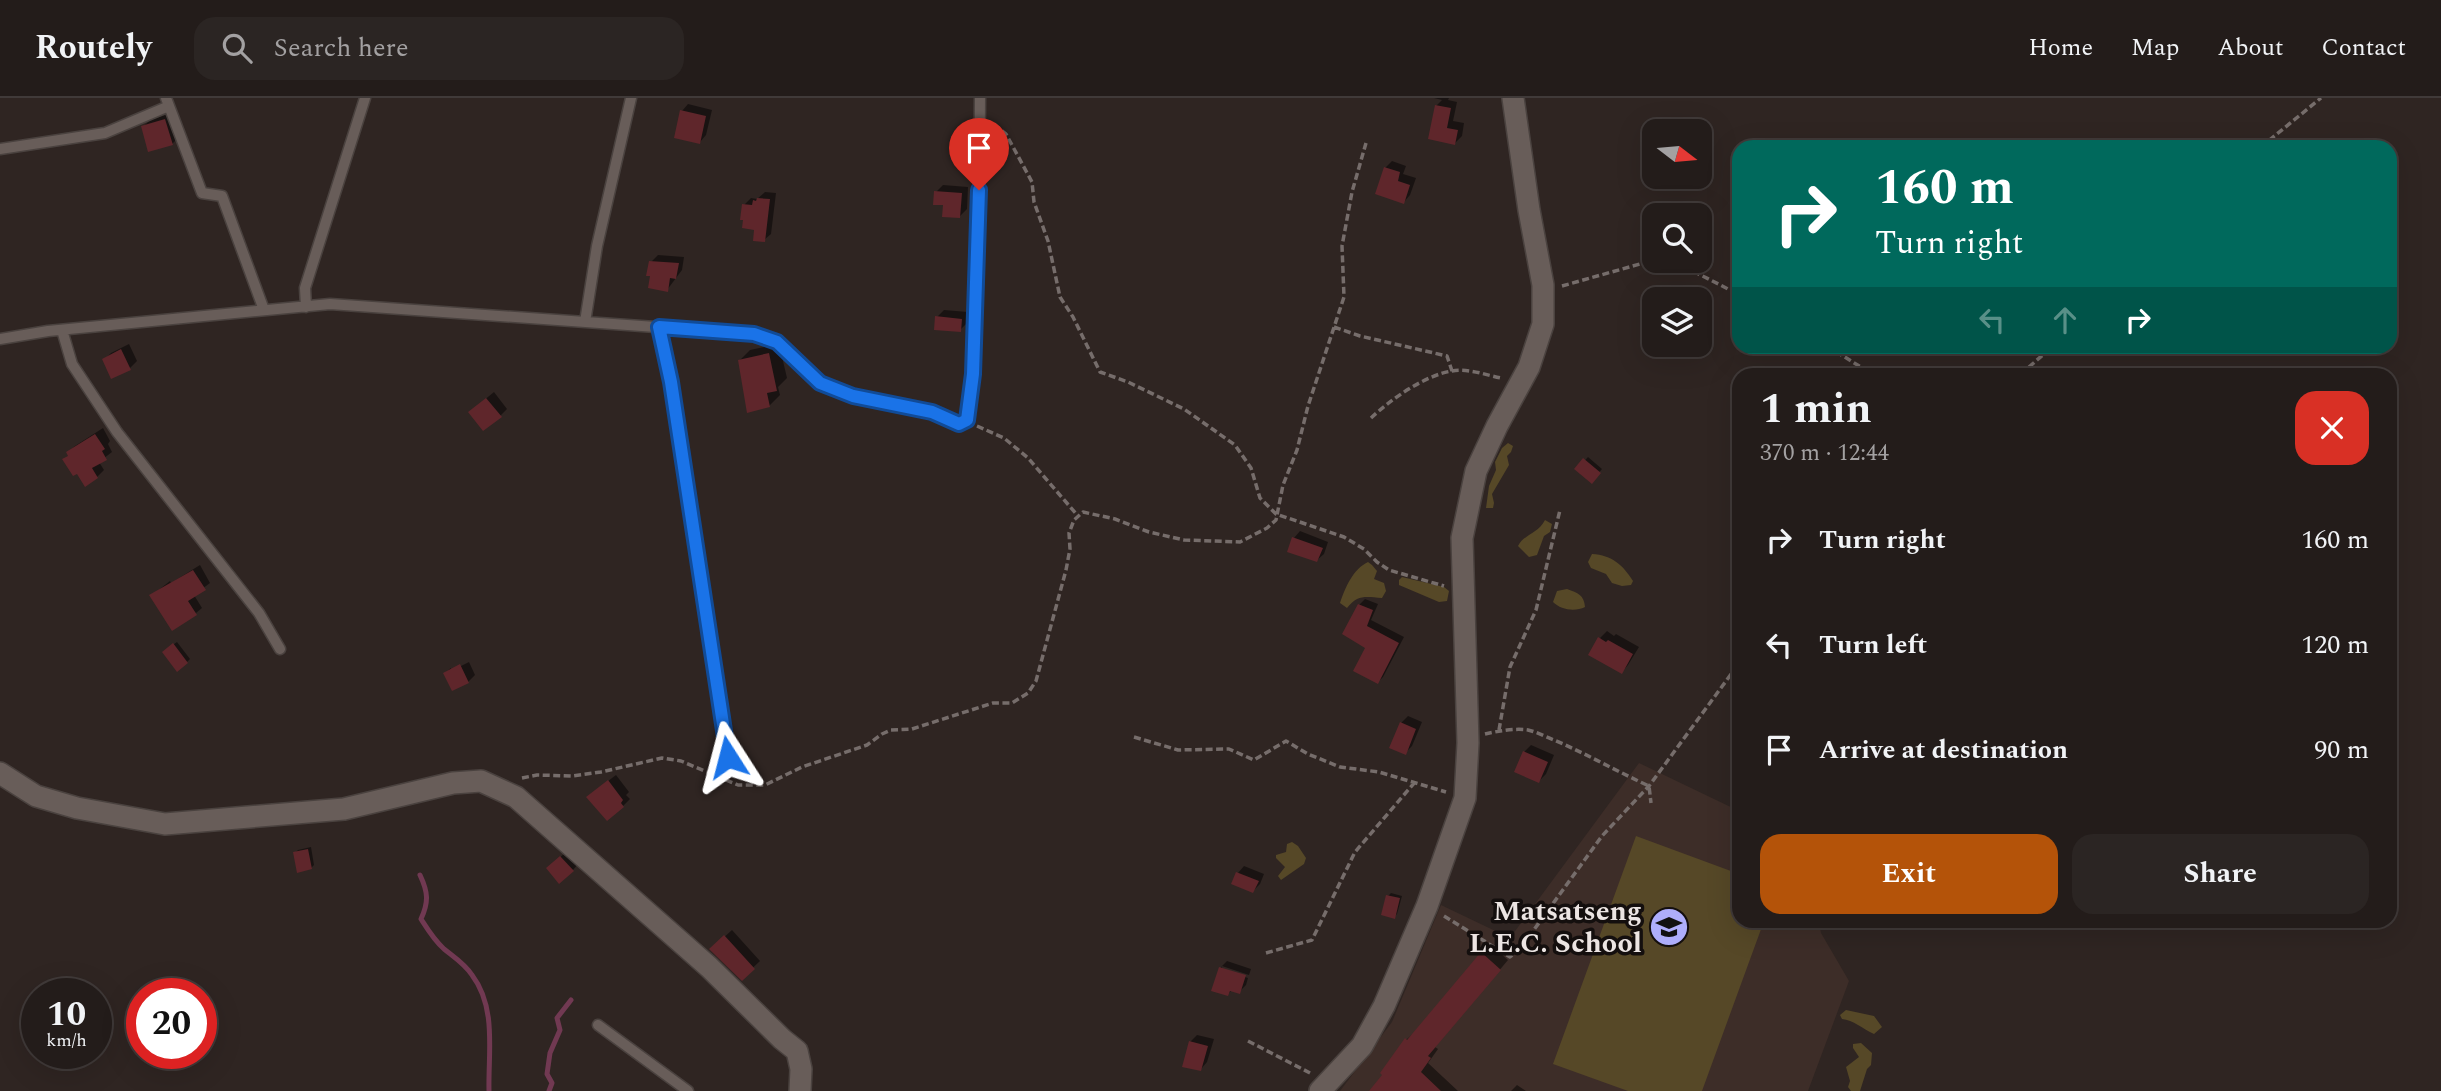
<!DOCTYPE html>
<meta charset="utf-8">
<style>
body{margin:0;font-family:Spectral,serif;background:#2b2523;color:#f1f3f6;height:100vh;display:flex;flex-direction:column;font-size:26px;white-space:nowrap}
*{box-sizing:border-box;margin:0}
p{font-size:23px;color:#a3a1a2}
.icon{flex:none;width:38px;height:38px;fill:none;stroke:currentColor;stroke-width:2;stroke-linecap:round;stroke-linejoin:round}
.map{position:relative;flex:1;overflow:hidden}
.sheet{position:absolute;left:1732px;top:270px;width:665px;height:560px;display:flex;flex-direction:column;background:#231c1a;border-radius:21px;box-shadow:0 7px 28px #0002,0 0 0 2px #403a39}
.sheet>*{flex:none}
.hud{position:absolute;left:1732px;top:42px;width:665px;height:214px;border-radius:21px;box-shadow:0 7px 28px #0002,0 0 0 2px #403a39;background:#00695c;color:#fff;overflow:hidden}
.needle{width:46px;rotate:106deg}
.fabs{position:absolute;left:1642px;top:21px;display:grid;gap:14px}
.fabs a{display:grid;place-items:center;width:70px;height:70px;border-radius:14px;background:#231c1a;box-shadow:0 7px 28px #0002,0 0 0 2px #403a39;font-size:35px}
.speed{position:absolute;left:21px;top:880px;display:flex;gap:14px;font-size:35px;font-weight:700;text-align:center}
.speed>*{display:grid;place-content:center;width:91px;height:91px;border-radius:50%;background:#231c1a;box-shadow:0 7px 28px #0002,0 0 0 2px #403a39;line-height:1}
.speed small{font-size:18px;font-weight:400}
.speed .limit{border:10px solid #d22;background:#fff;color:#111}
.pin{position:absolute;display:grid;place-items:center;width:60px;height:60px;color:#fff;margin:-72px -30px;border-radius:50% 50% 50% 0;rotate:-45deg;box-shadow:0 0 7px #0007}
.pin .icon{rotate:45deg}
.me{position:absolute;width:77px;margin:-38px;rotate:351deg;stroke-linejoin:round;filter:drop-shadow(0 0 5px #0008)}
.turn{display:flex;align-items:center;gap:24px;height:147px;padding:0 28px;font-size:32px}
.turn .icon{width:91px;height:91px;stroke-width:2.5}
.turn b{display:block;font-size:49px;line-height:60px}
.lanes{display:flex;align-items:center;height:66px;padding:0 28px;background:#0003;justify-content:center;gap:35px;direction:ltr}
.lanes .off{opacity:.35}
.round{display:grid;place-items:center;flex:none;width:74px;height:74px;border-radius:21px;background:#2b2523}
.summary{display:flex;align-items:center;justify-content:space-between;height:119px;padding:0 28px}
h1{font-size:42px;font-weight:700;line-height:52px}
.button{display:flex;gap:14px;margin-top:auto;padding:14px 28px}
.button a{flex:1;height:80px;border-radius:21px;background:#b45309;color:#fff;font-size:28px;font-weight:700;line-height:80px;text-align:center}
.button a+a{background:#2b2523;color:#f1f3f6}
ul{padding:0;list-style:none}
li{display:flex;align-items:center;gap:21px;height:105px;padding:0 28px}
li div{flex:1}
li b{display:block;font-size:26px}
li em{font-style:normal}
header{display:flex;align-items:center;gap:42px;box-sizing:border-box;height:98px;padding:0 35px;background:#231c1a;border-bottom:2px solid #403a39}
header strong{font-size:33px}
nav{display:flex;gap:38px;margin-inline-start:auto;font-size:24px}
.search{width:490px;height:63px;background:#2b2523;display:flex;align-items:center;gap:18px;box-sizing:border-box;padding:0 24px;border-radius:21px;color:#a3a1a2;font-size:26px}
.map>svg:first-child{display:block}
</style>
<header>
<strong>Routely</strong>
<div class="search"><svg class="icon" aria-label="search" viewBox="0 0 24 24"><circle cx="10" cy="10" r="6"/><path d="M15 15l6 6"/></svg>Search here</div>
<nav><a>Home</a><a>Map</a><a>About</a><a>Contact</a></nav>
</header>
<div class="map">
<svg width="2441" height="993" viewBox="0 0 2441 993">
<rect width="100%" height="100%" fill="#2f2522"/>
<path fill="#3d2d28" d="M1639,665L1739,713L1740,822L1819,823L1821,835L1849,883L1808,993H1340L1392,924L1441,807L1510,840Z"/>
<path fill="#564827" d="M1508,345L1513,348L1511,354L1507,358L1509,367L1492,396L1494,405L1493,410H1486L1489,388L1496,372L1495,364L1502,350Z
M1545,422L1552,426L1550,434L1544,438L1537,457L1529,459L1518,448C1524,436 1538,436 1545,422Z
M1592,456C1612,457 1623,467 1633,483L1631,487L1622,488L1612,485L1606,476L1591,470L1588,464Z
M1368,464L1372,467L1377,473L1374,481L1384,485L1386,493L1382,500C1366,499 1358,496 1347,510L1340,505C1345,490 1353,471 1368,464Z
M1402,479L1444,489L1449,493L1447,503L1439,504L1399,487V482Z
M1567,491C1578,495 1584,497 1585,509C1575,514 1561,512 1553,504L1557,493Z
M1636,738L1739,776L1740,822L1764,823L1702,993H1628L1553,966Z
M1292,744L1298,748L1306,760L1304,766L1281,782L1278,778L1285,769L1276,760V757L1286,754L1287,746Z
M1846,912L1874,918L1882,929L1874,936C1863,931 1853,922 1842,921L1840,917Z
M1861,945L1872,955L1871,967L1867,971L1860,993H1851L1848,989L1850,983L1846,969L1859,959L1853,950V946Z"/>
<path fill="#0007" d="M1434,0H1449L1448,2L1457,4L1453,23L1464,25L1462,38L1455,45L1430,39L1436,8L1442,2Z
M688,6L712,12L706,37L700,44L682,13Z
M172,15L179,39L172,46L143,29L150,22Z
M1392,63L1406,68L1403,76L1416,80L1410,97L1404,104L1385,70Z
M943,87L968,89L967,111L960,118L945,106L936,94Z
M765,94L776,95L771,136L764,142L744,107L751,100L757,101Z
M658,157L684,159L682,172L667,192L651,164Z
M944,212L968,214L967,225L960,232L937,219Z
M129,246L137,263L130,270L104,262L111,255Z
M779,246L787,280L778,289L780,297L769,308L739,263L750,252Z
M494,294L507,311L500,318L477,308Z
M103,330L110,343L108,346L112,354L99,364L104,372L97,379L68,354L75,348Z
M1588,359L1602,371L1592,383L1577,371Z
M1300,433L1328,444L1324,456L1317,462L1294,440Z
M200,467L210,485L194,497L202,510L196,515L151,498L170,483L171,485Z
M1365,501L1378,506L1371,522L1404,539L1383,579L1378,584L1359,507Z
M1607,533L1614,538L1616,536L1639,549L1628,567L1622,574L1600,540Z
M177,544L190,561L187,564L167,551Z
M469,564L475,577L468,584L445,575L451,570V573Z
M1740,612V631L1731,625Z
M1408,618L1422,624L1412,648L1405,655L1401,625Z
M1531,647L1554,657L1546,676L1539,683L1524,654Z
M616,677L629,694L626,697L630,701L623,708L595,693Z
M311,749L314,767L311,770L295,755L298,752Z
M568,752L579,765L573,772L555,764Z
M1244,768L1264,776L1260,786L1253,793L1233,785L1238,775Z
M1391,795L1402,798L1397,816L1394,819L1388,798Z
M732,832L760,863L742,880L711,851Z
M1491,847L1508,862L1435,949L1438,951L1428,965L1458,993H1371L1385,976L1406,942L1415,934Z
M1227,863L1251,871L1249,877L1222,868Z
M1222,868V871L1248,880L1246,887L1239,894L1232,892L1228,896L1221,870Z
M1197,937L1214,941L1207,964L1201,971L1190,944Z
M1517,987L1526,993H1511Z"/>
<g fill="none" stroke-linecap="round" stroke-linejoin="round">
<path stroke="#713952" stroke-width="5" d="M420,777C428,794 429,804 421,821C428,832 434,842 444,851C454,859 465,866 472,877C497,910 488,955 489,993
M549,993L552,985L547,976L550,955L560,932L557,920L571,902"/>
</g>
<path fill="#5f262b" d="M1435,7L1451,10L1447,30L1458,32L1455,47L1428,41Z
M680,12L706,18L700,46L674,40Z
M165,21L173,47L148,54L141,28Z
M1384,69L1400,74L1398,83L1410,87L1404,106L1375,96Z
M934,93L962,95L960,120L942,119L943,107H933Z
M757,100L770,101L765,144L753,143L754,132L742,130L743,122H740L742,106L752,107L753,102L756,103Z
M649,163L679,165L676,181L670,180L668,194L648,190L650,178H646Z
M935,218L962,221L961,234L934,232Z
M121,251L131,272L111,281L102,261Z
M769,255L777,293L767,295L770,309L747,315L738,262Z
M486,300L502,319L483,333L468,314Z
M95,336L105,351L102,353L107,362L92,370L98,380L85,389L77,376L73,378L62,361L68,358L66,354Z
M1583,360L1601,375L1592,386L1574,371Z
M1292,439L1323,450L1317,464L1287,454Z
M193,472L206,492L188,503L197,517L172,533L149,497Z
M1358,506L1373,512L1367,528L1399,545L1378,586L1353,573L1365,550L1342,536Z
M1598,539L1606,544L1608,542L1633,556L1622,576L1588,557Z
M173,545L188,565L177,574L162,554Z
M460,566L469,585L452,593L443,575Z
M1400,624L1416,631L1406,657L1389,650Z
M1523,653L1548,664L1539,685L1514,674Z
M608,682L623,702L621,705L624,709L607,723L586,699Z
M308,751L312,771L297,775L293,754Z
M560,758L574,773L559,786L546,770Z
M1236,774L1259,783L1253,795L1231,786Z
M1386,797L1400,800L1395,821L1381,817Z
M724,837L755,871L742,883L709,851Z
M1481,854L1501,872L1428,958L1431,960L1421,974L1441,993H1369L1382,977L1380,975L1405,940L1407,942Z
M1219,869L1246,877L1240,896L1230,893L1228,898L1211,893Z
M1189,943L1208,948L1201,973L1182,969Z"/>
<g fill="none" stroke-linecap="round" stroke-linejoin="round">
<g stroke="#4a423f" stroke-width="13">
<path id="service" d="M166,0L202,95L222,98L264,212
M0,51L105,35L169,8
M306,209L305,190L365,0
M585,224L597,148L631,0
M659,229L671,284L728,659
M62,232L72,266L117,334L259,515L280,551
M0,241L48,233L330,206L754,236L777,244L820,285L853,298L932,314L959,326L967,322C981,216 979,107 980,0
M598,927L688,993"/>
</g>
<g stroke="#4a423f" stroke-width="24">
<path id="minor" d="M0,675L36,698L77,710L165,726L344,711L453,685L481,683L516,699L709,869L782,941L797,953L801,971L800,993
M1320,993L1362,948L1384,908L1427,808L1465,700L1468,645L1462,440L1476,373L1497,328L1529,269L1543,226V187L1529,112L1513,0"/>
</g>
<path stroke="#766d6b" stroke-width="3.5" stroke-dasharray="7 3.5" stroke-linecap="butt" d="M994,26L1006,36L1032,84L1034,104L1048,143L1060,199L1073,219L1100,274L1128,284L1184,311L1235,347L1251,370L1260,400L1276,416L1344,439L1364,451L1377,464L1389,472L1444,488
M2261,49L2321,0
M1664,163L1675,164L1740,197
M1562,188L1654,162
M1334,229L1360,238L1447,258L1452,273
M1827,248L1872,276
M2021,276L2053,248
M1371,320C1390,302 1425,277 1452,273C1468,270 1486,277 1501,280
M977,328L1004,340L1028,360L1078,418
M1499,632L1510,569L1536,512L1560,412
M1485,636C1498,633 1515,630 1528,632C1537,634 1546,639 1554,642C1587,656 1616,673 1649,688L1651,705
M1134,639L1178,652L1229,651L1254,662L1286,643L1308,656L1340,669L1379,674L1446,694
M522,680L537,677L572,678L601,674L662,660L681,663L738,687H765L802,669L867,647L882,636L891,632L912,631L993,605H1012L1028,595L1036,583L1066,472L1070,451L1069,435L1074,422L1083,414L1115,421L1149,434L1184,442L1240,444L1267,430L1276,422L1283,387L1297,352L1308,308L1344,199L1342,148L1352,94L1366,45
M1444,818L1510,859L1520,851L1602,738L1649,688L1740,564
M1266,855L1312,842L1355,754L1415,684
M1248,943L1310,975"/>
<use href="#service" stroke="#685d59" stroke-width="10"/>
<use href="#minor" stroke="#685d59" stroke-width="21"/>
</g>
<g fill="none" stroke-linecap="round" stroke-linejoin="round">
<g stroke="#114b97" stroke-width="18">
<path id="route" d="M728,659L671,284L659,229L754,236L777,244L820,285L853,298L932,314L959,326L967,322L973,276L979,92"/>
</g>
<use href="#route" stroke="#1a73e8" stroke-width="12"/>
</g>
<defs>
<g id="school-disc" transform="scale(2.0125)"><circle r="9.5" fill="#aeaefb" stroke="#140f0e"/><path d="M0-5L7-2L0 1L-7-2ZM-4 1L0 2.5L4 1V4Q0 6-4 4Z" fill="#111"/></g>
</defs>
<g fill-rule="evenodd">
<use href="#school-disc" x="1669" y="829"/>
</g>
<g text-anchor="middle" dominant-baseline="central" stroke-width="7" stroke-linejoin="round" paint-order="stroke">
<g font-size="28" font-weight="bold" fill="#ece5e3" stroke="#140f0e" text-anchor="end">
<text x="1642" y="813">Matsatseng<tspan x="1642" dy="32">L.E.C. School</tspan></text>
</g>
</g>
</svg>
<div class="fabs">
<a><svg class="needle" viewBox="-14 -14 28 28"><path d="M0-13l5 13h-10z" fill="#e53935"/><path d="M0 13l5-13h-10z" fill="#a3a1a2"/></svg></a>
<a><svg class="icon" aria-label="search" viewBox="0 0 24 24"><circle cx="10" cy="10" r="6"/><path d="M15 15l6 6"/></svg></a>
<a><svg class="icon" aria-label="layers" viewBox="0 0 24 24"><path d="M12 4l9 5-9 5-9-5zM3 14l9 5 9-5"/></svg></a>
</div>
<div class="speed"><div>10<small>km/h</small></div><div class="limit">20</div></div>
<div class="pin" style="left:979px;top:92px;background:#d93025"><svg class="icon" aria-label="arrive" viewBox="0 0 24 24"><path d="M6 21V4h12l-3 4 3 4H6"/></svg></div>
<svg class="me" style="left:728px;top:659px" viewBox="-20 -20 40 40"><path d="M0-17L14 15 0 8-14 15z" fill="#1a73e8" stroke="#fff" stroke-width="4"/></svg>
<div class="hud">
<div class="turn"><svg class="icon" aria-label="right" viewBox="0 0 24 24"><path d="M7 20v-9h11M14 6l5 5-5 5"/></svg><div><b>160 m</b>Turn right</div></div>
<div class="lanes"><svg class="icon off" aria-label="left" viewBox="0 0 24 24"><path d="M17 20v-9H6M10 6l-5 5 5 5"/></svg><svg class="icon off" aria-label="ahead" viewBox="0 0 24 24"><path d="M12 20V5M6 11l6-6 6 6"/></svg><svg class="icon" aria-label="right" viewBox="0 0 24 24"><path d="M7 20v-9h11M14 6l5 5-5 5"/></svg></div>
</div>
<section class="sheet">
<div class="summary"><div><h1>1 min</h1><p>370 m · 12:44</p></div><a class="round" style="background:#d93025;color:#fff"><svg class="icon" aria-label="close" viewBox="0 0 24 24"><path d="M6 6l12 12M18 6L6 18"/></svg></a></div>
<ul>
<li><svg class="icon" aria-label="right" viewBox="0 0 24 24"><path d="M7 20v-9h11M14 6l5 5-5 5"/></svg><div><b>Turn right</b></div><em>160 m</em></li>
<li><svg class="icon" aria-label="left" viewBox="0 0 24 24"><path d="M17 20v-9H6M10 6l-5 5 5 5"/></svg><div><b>Turn left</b></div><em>120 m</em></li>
<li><svg class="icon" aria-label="arrive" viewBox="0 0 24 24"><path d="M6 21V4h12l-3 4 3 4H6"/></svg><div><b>Arrive at destination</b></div><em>90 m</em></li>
</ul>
<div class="button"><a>Exit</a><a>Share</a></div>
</section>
</div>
